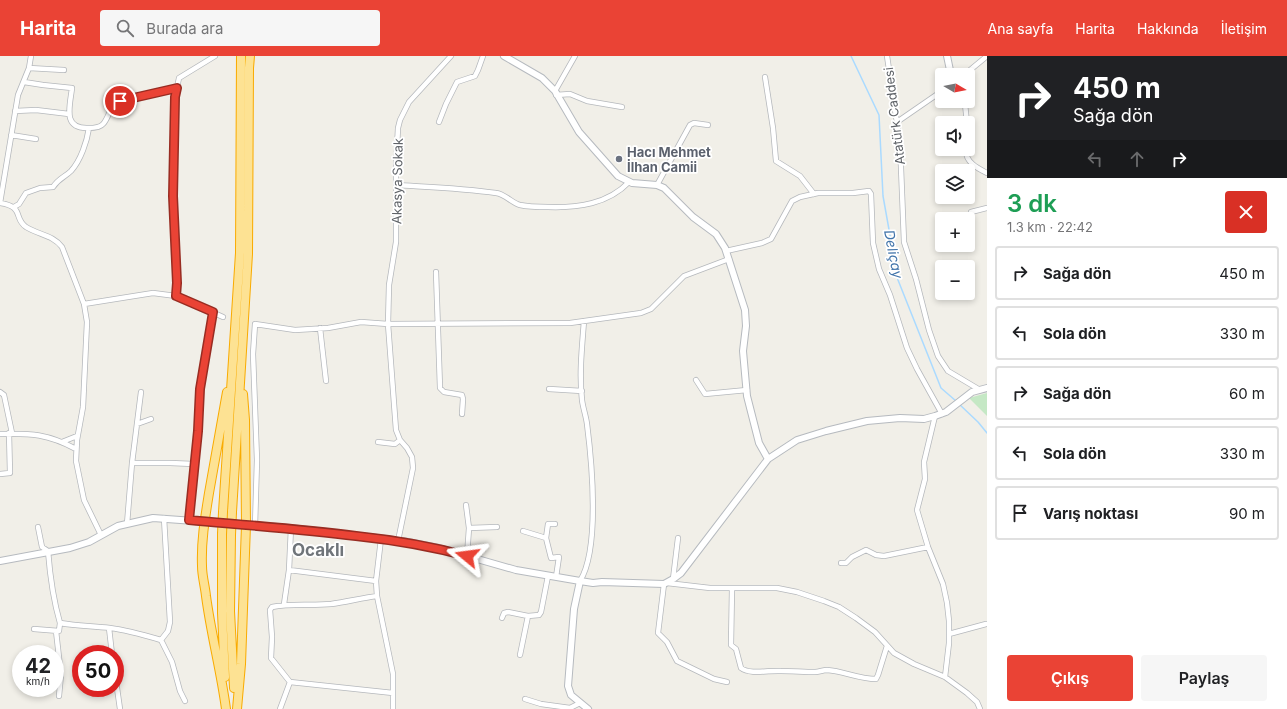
<!DOCTYPE html>
<html lang="tr">
<meta charset="utf-8">
<style>
body{margin:0;font-family:Inter,sans-serif;background:#f6f6f6;color:#202124;height:100vh;display:flex;flex-direction:column;font-size:15px;white-space:nowrap}
*{box-sizing:border-box;margin:0}
p{font-size:13px;color:#757577}
.icon{flex:none;width:22px;height:22px;fill:none;stroke:currentColor;stroke-width:2;stroke-linecap:round;stroke-linejoin:round}
.map{position:relative;flex:1;overflow:hidden}
.details{display:flex;flex-direction:column;background:#fff;width:300px}
.details>*{flex:none}
.hud{background:#202124;color:#fff;overflow:hidden}
.needle{width:26px;rotate:100deg}
.tools{position:absolute;left:935px;top:12px;display:grid;gap:8px}
.tools a{display:grid;place-items:center;width:40px;height:40px;border-radius:4px;background:#fff;box-shadow:0 2px 6px #0003;font-size:20px}
.speed{position:absolute;left:12px;top:589px;display:flex;gap:8px;font-size:20px;font-weight:700;text-align:center}
.speed>*{display:grid;place-content:center;width:52px;height:52px;border-radius:50%;background:#fff;box-shadow:0 2px 6px #0003;line-height:1}
.speed small{font-size:10px;font-weight:400}
.speed .limit{border:6px solid #d22;background:#fff;color:#111}
.pin{position:absolute;display:grid;place-items:center;width:34px;height:34px;color:#fff;margin:-17px;border:2px solid #fff;border-radius:50%;box-shadow:0 1px 4px #0007}
.me{position:absolute;width:44px;margin:-22px;rotate:286deg;stroke-linejoin:round;filter:drop-shadow(0 0 3px #0008)}
.turn{display:flex;align-items:center;gap:14px;height:84px;padding:0 20px;font-size:18px}
.turn .icon{width:52px;height:52px;stroke-width:2.5}
.turn b{display:block;font-size:28px;line-height:34px}
.lanes{display:flex;align-items:center;height:38px;padding:0 20px;background:#0003;justify-content:center;gap:20px;direction:ltr}
.lanes .off{opacity:.35}
.round{display:grid;place-items:center;flex:none;width:42px;height:42px;border-radius:4px;background:#f6f6f6}
.head{display:flex;align-items:center;justify-content:space-between;height:68px;padding:0 20px}
h1{font-size:24px;font-weight:600;line-height:30px;color:#1e9e55}
.primary-button{display:flex;gap:8px;margin-top:auto;padding:8px 20px}
.primary-button a{flex:1;height:46px;border-radius:4px;background:#ea4335;color:#fff;font-size:16px;font-weight:600;line-height:46px;text-align:center}
.primary-button a+a{background:#f6f6f6;color:#202124}
ul{padding:0;list-style:none}
li{display:flex;align-items:center;gap:12px;height:54px;margin:0 8px 6px;padding:0 12px;border:2px solid #e0e0e0;border-radius:4px}
li div{flex:1}
li b{display:block;font-size:15px}
li em{font-style:normal}
header{display:flex;align-items:center;gap:24px;box-sizing:border-box;height:56px;padding:0 20px;background:#ea4335;color:#fff}
header strong{font-size:19px}
nav{display:flex;gap:22px;margin-inline-start:auto;font-size:14px}
.search{width:280px;height:36px;background:#f6f6f6;display:flex;align-items:center;gap:10px;box-sizing:border-box;padding:0 14px;border-radius:4px;color:#757577;font-size:15px}
main{display:flex;flex:1;min-height:0}
.map>svg:first-child{display:block}
</style>
<header>
<strong>Harita</strong>
<div class="search"><svg class="icon" aria-label="search" viewBox="0 0 24 24"><circle cx="10" cy="10" r="6"/><path d="M15 15l6 6"/></svg>Burada ara</div>
<nav><a>Ana sayfa</a><a>Harita</a><a>Hakkında</a><a>İletişim</a></nav>
</header>
<main>
<div class="map">
<svg width="987" height="653" viewBox="0 0 987 653">
<rect width="100%" height="100%" fill="#f1efe8"/>
<path fill="#c5e8c5" d="M987,337V360L969,342Z"/>
<g fill="none" stroke-linecap="round" stroke-linejoin="round">
<path stroke="#aadaff" stroke-width="1.5" d="M851,0L879,59L883,140L898,224L941,332L956,345
M959,348L978,366L987,377"/>
<g stroke="#b5b8bc" stroke-width="6">
<path id="street" d="M887,0L900,87L904,186L916,223L929,274L938,300L948,315L980,334
M29,12L64,14
M964,19L987,0
M765,21L773,72L776,105L800,120L814,138
M24,26L43,29L72,32C70,50 62,73 88,72C93,72 100,72 103,68C107,64 109,56 112,52C114,49 117,47 119,45L177,32
M555,35L575,0
M556,39L570,38L587,45L622,51
M962,45L965,48L967,67
M15,55L36,54L69,58
M439,66L446,48L457,26L475,20L478,14L483,0
M897,66L942,35
M11,79L36,83
M966,93C965,106 977,112 987,117
M396,129C429,131 463,132 496,137C505,138 512,147 520,149C529,151 539,151 548,151C578,152 608,148 629,126
M657,129L690,69L694,67L708,69
M0,147C25,151 13,162 26,171C39,179 53,179 62,191L84,248L87,266L83,351L77,384L76,405L84,444L101,479
M0,147L18,39L29,12L31,0
M14,151L19,148L26,137L40,132L53,131C59,122 65,121 71,115C81,104 87,85 89,72
M971,156L987,152
M726,195L762,187L771,183L792,145L800,141L818,137H853L869,135L871,138L873,187L879,213L890,239L907,292L917,313L942,358
M436,216L440,332L444,336L462,339L463,343L462,358
M176,240L177,227L173,140L175,41L179,22L215,0
M84,248L153,237L176,240L223,261
M320,272L326,325
M696,324L705,338L747,334
M549,333L582,335
M0,336L4,339L12,377
M935,360L924,406L925,423L917,454L928,491L943,528L947,547L949,565V587L945,621
M137,368L151,363
M0,378C31,377 48,378 76,393
M62,386L77,380
M378,386L395,388L400,384
M132,407H170L194,408
M0,418L10,417L9,377
M466,449L469,472L467,500
M189,464L198,375L200,333L213,256
M127,468L132,407L141,336
M255,470L257,404L253,298L255,268L295,274L328,272L361,266L388,268L570,267L641,257L651,253L684,220L729,203
M38,471L42,491L48,495C50,520 53,543 60,567C77,570 93,570 110,572C127,574 144,579 161,584L172,606L180,635L185,645
M469,472L497,471
M523,475L546,482L551,502L559,501L556,521
M546,482L548,468H555
M381,483L376,525L377,540L393,618V653
M398,485L413,412L412,401L407,392L400,384L396,374L388,268L389,229L396,186V111L398,72L400,64L409,46L451,0
M841,507H846L852,501L866,494L876,499L884,500L928,491
M289,514L376,525
M673,523L678,482
M580,525C600,493 592,407 587,368C586,360 583,352 582,344C579,318 582,291 584,265
M667,527L710,532H777L797,536L824,545L839,551L856,562L875,576L894,597L914,608L945,621L967,637L977,646L980,653
M664,528L658,577L667,586L677,605L714,623L727,626
M732,532L731,589L736,593L741,612C750,619 770,614 781,615C792,615 804,616 815,616C819,616 823,614 827,614C843,615 859,623 876,623L878,619L887,590
M377,540C362,542 346,546 331,548C311,550 291,547 272,551L270,554L272,581L271,602L290,626L393,637
M284,548L289,514L291,472
M502,562L504,557L508,556L528,560L539,559L541,556L548,520
M109,572L112,598
M34,573L59,575L60,567
M56,575L61,619L59,640
M949,578L986,568
M161,584L168,575L170,566L164,462
M520,599L528,560
M115,618L120,653
M525,643L541,648L570,652L580,647
M280,653L290,626"/>
</g>
<g stroke="#b6babf" stroke-width="8">
<path id="secondary" d="M504,0L542,22L555,35L579,76L618,120L632,127L657,129L664,132L693,161L716,178L725,192L745,254L746,270L743,295L747,340L759,387L768,403
M947,0L951,19
M0,505L70,492L89,486L118,470L153,462L291,472L403,485L439,492L516,514L580,525L593,527L602,526L664,528L673,523L681,517L768,403L797,384L826,375L867,365L900,362L924,363L935,360L946,356L972,336L987,332
M580,525L574,553L568,630L571,639L588,653"/>
</g>
<g stroke="#f9ab00" stroke-width="10">
<path id="highway" d="M223,456L240,197L241,0
M232,456L248,198L249,12L250,0
M222,478V557L225,621
M231,479L230,555L234,632
M226,653C221,615 211,578 206,540C205,530 202,520 202,510C201,485 205,462 209,437C215,403 221,370 227,336
M237,653L241,608L246,469L245,364L243,338"/>
</g>
<use href="#street" stroke="#fff" stroke-width="4.5"/>
<use href="#secondary" stroke="#fff" stroke-width="6"/>
<use href="#highway" stroke="#fde293" stroke-width="8"/>
<g stroke="#f9ab00" stroke-width="10" stroke-linecap="butt">
<path id="highway-bridge" d="M222,478L223,456
M231,479L232,456"/>
</g>
<use href="#highway-bridge" stroke="#fde293" stroke-width="8"/>
</g>
<g fill="none" stroke-linecap="round" stroke-linejoin="round">
<g stroke="#982c22" stroke-width="10">
<path id="route" d="M120,45L177,32L175,41L173,140L177,227L176,240L213,256L200,333L198,375L189,464C245,469 300,473 356,480C394,484 430,490 467,500"/>
</g>
<use href="#route" stroke="#ea4335" stroke-width="7"/>
</g>
<circle fill="#6b7280" stroke="#fff" stroke-width="1.5" cx="619" cy="103" r="4"/>
<g text-anchor="middle" dominant-baseline="central" stroke-width="3.5" stroke-linejoin="round" paint-order="stroke">
<g font-size="13" fill="#5f6368" stroke="#fff">
<text transform="translate(894 60) rotate(-97)">Atatürk Caddesi</text>
<text transform="translate(397 125) rotate(-89)">Akasya Sokak</text>
</g>
<g font-size="13" font-weight="bold" fill="#5b616d" stroke="#fff" text-anchor="start">
<text x="627" y="96">Hacı Mehmet<tspan x="627" dy="15">İlhan Camii</tspan></text>
</g>
<g font-size="14" font-style="italic" fill="#4174aa" stroke="#fff">
<text transform="translate(894 198) rotate(79)">Deliçay</text>
</g>
<g font-size="17" font-weight="bold" fill="#70757a" stroke="#fff">
<text x="318" y="494">Ocaklı</text>
</g>
</g>
</svg>
<div class="tools">
<a><svg class="needle" viewBox="-14 -14 28 28"><path d="M0-13l5 13h-10z" fill="#e53935"/><path d="M0 13l5-13h-10z" fill="#757577"/></svg></a>
<a><svg class="icon" aria-label="sound" viewBox="0 0 24 24"><path d="M4 9h4l5-4v14l-5-4H4zM17 9q2 3 0 6"/></svg></a>
<a><svg class="icon" aria-label="layers" viewBox="0 0 24 24"><path d="M12 4l9 5-9 5-9-5zM3 14l9 5 9-5"/></svg></a>
<a>+</a>
<a>−</a>
</div>
<div class="speed"><div>42<small>km/h</small></div><div class="limit">50</div></div>
<div class="pin" style="left:120px;top:45px;background:#d93025"><svg class="icon" aria-label="arrive" viewBox="0 0 24 24"><path d="M6 21V4h12l-3 4 3 4H6"/></svg></div>
<svg class="me" style="left:467px;top:500px" viewBox="-20 -20 40 40"><path d="M0-17L14 15 0 8-14 15z" fill="#ea4335" stroke="#fff" stroke-width="4"/></svg>
</div>
<section class="details">
<div class="hud">
<div class="turn"><svg class="icon" aria-label="right" viewBox="0 0 24 24"><path d="M7 20v-9h11M14 6l5 5-5 5"/></svg><div><b>450 m</b>Sağa dön</div></div>
<div class="lanes"><svg class="icon off" aria-label="left" viewBox="0 0 24 24"><path d="M17 20v-9H6M10 6l-5 5 5 5"/></svg><svg class="icon off" aria-label="ahead" viewBox="0 0 24 24"><path d="M12 20V5M6 11l6-6 6 6"/></svg><svg class="icon" aria-label="right" viewBox="0 0 24 24"><path d="M7 20v-9h11M14 6l5 5-5 5"/></svg></div>
</div>
<div class="head"><div><h1>3 dk</h1><p>1.3 km · 22:42</p></div><a class="round" style="background:#d93025;color:#fff"><svg class="icon" aria-label="close" viewBox="0 0 24 24"><path d="M6 6l12 12M18 6L6 18"/></svg></a></div>
<ul>
<li><svg class="icon" aria-label="right" viewBox="0 0 24 24"><path d="M7 20v-9h11M14 6l5 5-5 5"/></svg><div><b>Sağa dön</b></div><em>450 m</em></li>
<li><svg class="icon" aria-label="left" viewBox="0 0 24 24"><path d="M17 20v-9H6M10 6l-5 5 5 5"/></svg><div><b>Sola dön</b></div><em>330 m</em></li>
<li><svg class="icon" aria-label="right" viewBox="0 0 24 24"><path d="M7 20v-9h11M14 6l5 5-5 5"/></svg><div><b>Sağa dön</b></div><em>60 m</em></li>
<li><svg class="icon" aria-label="left" viewBox="0 0 24 24"><path d="M17 20v-9H6M10 6l-5 5 5 5"/></svg><div><b>Sola dön</b></div><em>330 m</em></li>
<li><svg class="icon" aria-label="arrive" viewBox="0 0 24 24"><path d="M6 21V4h12l-3 4 3 4H6"/></svg><div><b>Varış noktası</b></div><em>90 m</em></li>
</ul>
<div class="primary-button"><a>Çıkış</a><a>Paylaş</a></div>
</section>
</main>
